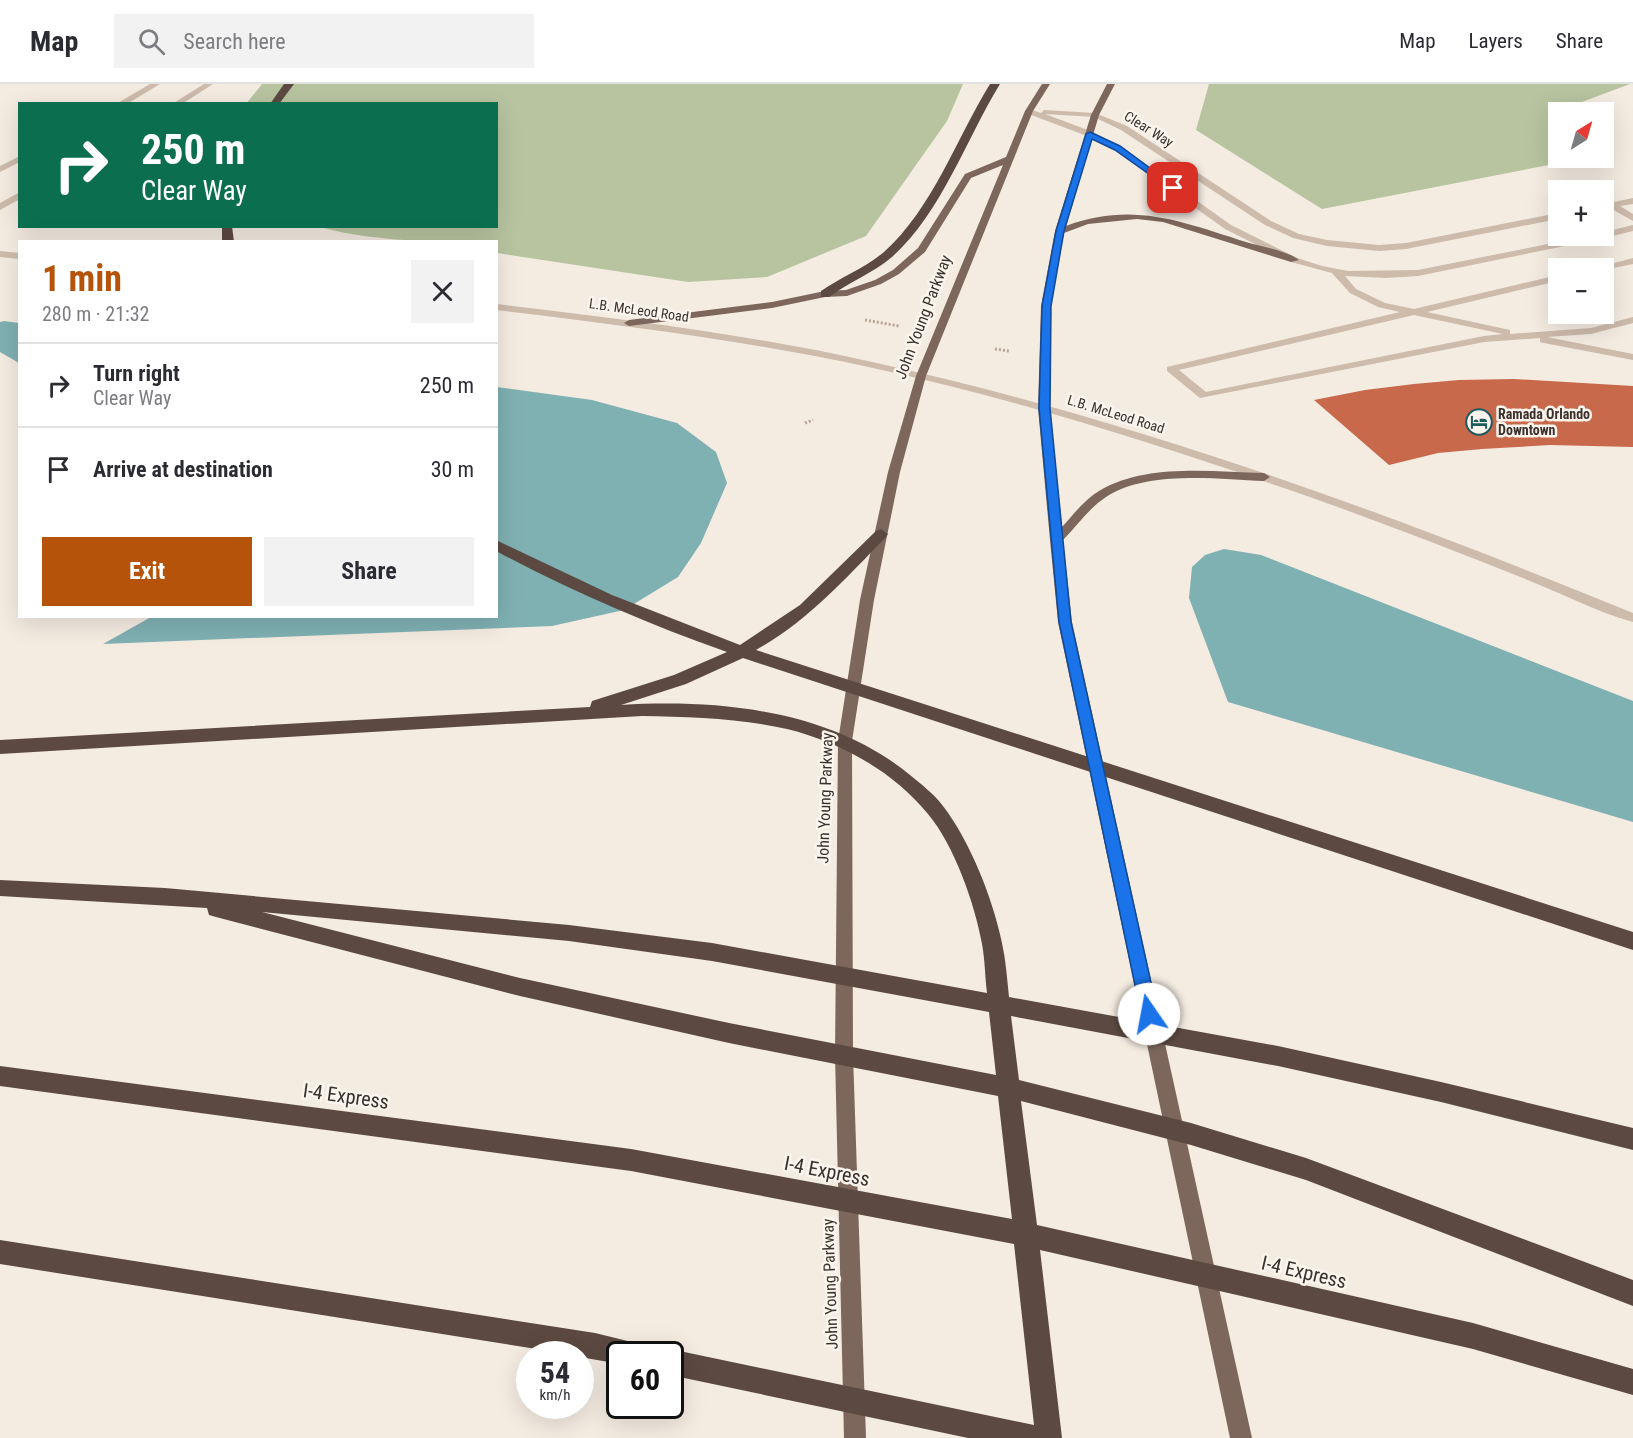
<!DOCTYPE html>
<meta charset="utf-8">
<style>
body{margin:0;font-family:"Roboto Condensed",sans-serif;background:#f2f2f3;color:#2b2b33;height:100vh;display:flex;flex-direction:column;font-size:22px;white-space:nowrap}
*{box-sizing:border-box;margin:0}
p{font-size:20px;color:#7c7c81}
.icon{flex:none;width:33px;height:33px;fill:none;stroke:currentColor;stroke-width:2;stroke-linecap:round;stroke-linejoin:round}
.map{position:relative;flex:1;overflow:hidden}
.side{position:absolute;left:18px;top:156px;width:480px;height:378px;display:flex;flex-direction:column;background:#fff;border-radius:0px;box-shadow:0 6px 24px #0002}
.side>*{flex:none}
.top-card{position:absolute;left:18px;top:18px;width:480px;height:126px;border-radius:0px;box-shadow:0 6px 24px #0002;background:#0b6e4f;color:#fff;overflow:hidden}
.needle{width:39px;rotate:37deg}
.fabs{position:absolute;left:1548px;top:18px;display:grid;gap:12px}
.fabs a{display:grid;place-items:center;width:66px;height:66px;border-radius:0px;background:#fff;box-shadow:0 6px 24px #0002;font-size:30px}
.speed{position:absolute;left:516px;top:1257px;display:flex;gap:12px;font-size:30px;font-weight:700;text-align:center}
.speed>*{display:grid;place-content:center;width:78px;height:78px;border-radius:50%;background:#fff;box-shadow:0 6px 24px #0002;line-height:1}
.speed small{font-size:15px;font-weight:400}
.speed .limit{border:3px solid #111;border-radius:9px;background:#fff;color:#111}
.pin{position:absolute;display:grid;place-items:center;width:51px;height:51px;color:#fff;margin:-26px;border-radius:12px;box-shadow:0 3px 9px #0006}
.me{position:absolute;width:66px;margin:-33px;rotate:348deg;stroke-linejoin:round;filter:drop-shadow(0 0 4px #0008)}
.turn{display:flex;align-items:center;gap:21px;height:126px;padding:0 24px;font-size:27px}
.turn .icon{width:78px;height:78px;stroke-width:2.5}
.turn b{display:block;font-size:42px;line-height:51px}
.round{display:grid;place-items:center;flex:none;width:63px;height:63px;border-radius:0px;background:#f2f2f3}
.head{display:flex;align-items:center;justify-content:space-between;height:102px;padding:0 24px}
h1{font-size:36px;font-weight:700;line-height:45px;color:#b45309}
.action{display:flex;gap:12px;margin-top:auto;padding:12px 24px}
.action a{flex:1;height:69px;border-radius:0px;background:#b45309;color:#fff;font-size:24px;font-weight:700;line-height:69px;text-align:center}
.action a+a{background:#f2f2f3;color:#2b2b33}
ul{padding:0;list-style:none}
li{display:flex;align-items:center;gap:18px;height:84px;padding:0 24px;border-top:2px solid #e1e1e2}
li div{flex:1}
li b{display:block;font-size:22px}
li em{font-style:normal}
header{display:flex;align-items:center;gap:36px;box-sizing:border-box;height:84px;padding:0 30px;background:#fff;border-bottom:2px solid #e1e1e2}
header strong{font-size:28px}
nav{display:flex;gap:33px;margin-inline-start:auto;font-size:21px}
.search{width:420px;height:54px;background:#f2f2f3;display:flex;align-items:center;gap:15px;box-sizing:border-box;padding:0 21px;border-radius:0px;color:#7c7c81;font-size:22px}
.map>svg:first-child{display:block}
</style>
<header>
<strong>Map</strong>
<div class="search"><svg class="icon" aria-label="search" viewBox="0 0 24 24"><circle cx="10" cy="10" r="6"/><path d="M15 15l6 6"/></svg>Search here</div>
<nav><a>Map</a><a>Layers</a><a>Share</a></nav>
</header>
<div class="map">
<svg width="1633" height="1354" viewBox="0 0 1633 1354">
<rect width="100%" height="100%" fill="#f4ebe1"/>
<path fill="#b8c4a0" d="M262,0H963L947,37L866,152L767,193L688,198L497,169L496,158C437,157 378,159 320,143L496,142V20H246Z
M1209,0H1630L1563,25L1564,28H1558V74H1585L1322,125L1196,46Z"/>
<path fill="#7fb0b2" d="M4,237L19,239V279L0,268V238Z
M497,303L592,316L677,339L716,368L727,399L701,459L678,493L624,526L552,542L103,560L151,533L496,532Z
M1224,465L1261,471L1633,617V738L1228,618L1189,514L1192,483L1205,471Z"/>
<path fill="#c8694b" d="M1514,295L1633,302V363L1550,361L1482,365L1438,369L1389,381L1314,316L1365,306L1414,300L1459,296Z"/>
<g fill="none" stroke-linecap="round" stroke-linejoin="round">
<path stroke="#b9a596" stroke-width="3" stroke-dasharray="2 2" stroke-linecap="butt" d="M865,236L899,242
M995,265L1009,267
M805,339L813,336"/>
<path fill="#cdbbac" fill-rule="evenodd" d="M150,0H160L127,20H116Z
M204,0H213L182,20H172Z
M1029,25L1041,29L1044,26L1095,29L1127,42L1271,137L1299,150L1327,156L1379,161L1406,159L1558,129V135L1406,165L1379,167L1327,162L1293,154L1265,141L1121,46L1094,33L1045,30L1093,48L1120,62L1231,141L1297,174L1322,182L1348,187L1418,186L1588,152H1604V148L1633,141V147L1604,154L1418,192L1386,194L1345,192L1356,205L1385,219L1414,225L1558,191V197L1427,228L1510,246V250L1591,244L1633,233V239L1591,250L1547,253L1633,270V276L1544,259L1540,258V254L1484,258L1200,314L1167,287V283L1400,228L1378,223L1350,209L1332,189L1291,178L1225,145L1114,66L1087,52L1026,29L1025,27ZM1414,231L1503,250L1484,252L1206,308L1179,286Z
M20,72V78L0,88V82Z
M20,108V115L0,126V119Z
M1633,114V120L1620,122L1633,130V137L1610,124L1604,126V120Z
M0,167L20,169V175L0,173Z
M1633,174V180L1604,186L1596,184Z
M496,220C622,235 748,250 872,278C1133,335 1386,428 1633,529V538C1595,527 1559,508 1523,494C1442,462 1360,430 1278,402C1145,356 1010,314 873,284C749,257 622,241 496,226Z"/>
<path fill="#7d675c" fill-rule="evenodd" d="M1042,0H1050L1033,27L926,292L900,388L874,516L852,657L853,971L866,1354H844L835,971L838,657L860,516L888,388L916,292L1003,81L971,94L925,168L899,190L881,200L847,212L825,213L772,224L629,242L624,239L629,236L772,218L825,207L846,206L875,196L893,186L918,164L965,90L1006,73L1025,27Z
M1107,0H1115L1099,31L1066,142C1133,117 1182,138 1246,158C1262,163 1286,166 1299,176L1291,178L1163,138L1137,135L1088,140L1064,149L1051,222L1050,324L1062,443C1073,431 1084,416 1099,407C1146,379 1211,388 1264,389L1270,393L1264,397C1217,395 1147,386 1106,413C1089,424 1077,442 1063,456L1072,538L1252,1354H1230L1058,538L1050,456L1038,324L1041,222L1055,147L1091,31Z"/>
<path fill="#5c4a42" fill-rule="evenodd" d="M284,0H294L279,20H270Z
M990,0H1000C965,57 942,128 892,173C873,189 849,198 829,213H821V207C841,193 865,184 884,168C933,124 956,55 990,0Z
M222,142H232L234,158H222Z
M881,445L888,450L886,453C845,495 808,537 756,566L1633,848V866L743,574L686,600L621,621C720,615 831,626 910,691C921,700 934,710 943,722C970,757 993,815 1002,859C1006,877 1007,895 1009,913L1278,962L1441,998L1633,1044V1066L1441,1018L1278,982L1011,932L1019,996L1191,1039L1306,1074L1633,1196V1222L1306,1096L1191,1061L1021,1017L1037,1141L1473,1239L1633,1285V1311L1473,1265L1040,1166L1062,1354H968L670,1291V1270H660L670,1265L1034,1341L1014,1160L631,1087L0,1002V982L631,1065L1012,1135L998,1012L729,959L520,912L216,833L209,831L207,824L0,812V796L165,804L569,841L712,859L987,909C985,893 985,876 982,860C975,820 954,761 928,730C893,687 840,658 787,645C739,634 690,633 642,632L0,670V656L590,623L592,617L674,591L727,568C647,540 571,507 496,467V456L612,511L740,561L800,521L876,447ZM262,828L569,857L712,877L989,928L996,991L729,939L520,894Z
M0,1156L595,1249L644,1261L648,1270H620V1280L580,1273V1270H568L0,1180Z"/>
</g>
<path fill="#1a73e8" stroke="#114b97" stroke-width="1.5" d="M1090,48L1120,62L1177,104L1170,105L1115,66L1092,55L1064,147L1051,222L1050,324L1071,538L1158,930L1155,935L1149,937L1144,935L1141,930L1059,538L1039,324L1042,222L1056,147L1086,50Z"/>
<defs>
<g id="hotel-ring" transform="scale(1.35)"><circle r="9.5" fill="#fbf5ee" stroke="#1f5a5e" stroke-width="1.5"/><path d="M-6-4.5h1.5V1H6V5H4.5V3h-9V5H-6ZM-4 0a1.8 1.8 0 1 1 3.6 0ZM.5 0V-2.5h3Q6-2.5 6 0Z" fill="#1f5a5e"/></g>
</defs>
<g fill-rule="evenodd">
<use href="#hotel-ring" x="1479" y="338"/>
</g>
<g text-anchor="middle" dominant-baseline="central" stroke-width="5" stroke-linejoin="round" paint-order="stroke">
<g font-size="14" fill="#3b302b" stroke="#fbf5ee">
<text transform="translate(1149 45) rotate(32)">Clear Way</text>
<text transform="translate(639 226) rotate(8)">L.B. McLeod Road</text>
<text transform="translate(1116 330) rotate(17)">L.B. McLeod Road</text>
</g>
<g font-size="14" font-weight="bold" fill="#3b302b" stroke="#fbf5ee" text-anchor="start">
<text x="1498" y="330">Ramada Orlando<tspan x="1498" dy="16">Downtown</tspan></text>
</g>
<g font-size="16" fill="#3b302b" stroke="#fbf5ee">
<text transform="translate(923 233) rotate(-69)">John Young Parkway</text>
<text transform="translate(825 714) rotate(-88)">John Young Parkway</text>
<text transform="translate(830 1200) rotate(-92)">John Young Parkway</text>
</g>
<g font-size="20" fill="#3b302b" stroke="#fbf5ee">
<text transform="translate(346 1012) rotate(8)">I-4 Express</text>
<text transform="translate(827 1087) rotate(11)">I-4 Express</text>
<text transform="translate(1304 1188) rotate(13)">I-4 Express</text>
</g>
</g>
</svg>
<div class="fabs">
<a><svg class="needle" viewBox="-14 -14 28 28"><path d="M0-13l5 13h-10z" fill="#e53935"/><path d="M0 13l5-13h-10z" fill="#7c7c81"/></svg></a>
<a>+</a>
<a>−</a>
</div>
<div class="speed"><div>54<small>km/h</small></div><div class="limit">60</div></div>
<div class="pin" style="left:1173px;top:104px;background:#d93025"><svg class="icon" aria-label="arrive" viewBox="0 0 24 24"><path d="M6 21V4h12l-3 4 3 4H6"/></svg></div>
<svg class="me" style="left:1149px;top:930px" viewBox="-20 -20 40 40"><circle r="19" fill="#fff"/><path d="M0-13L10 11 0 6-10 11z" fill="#1a73e8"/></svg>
<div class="top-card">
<div class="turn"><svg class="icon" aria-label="right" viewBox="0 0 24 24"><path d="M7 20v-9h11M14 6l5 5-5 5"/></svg><div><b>250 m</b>Clear Way</div></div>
</div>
<section class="side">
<div class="head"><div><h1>1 min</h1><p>280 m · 21:32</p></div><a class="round"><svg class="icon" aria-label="close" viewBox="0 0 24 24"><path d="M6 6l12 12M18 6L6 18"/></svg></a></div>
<ul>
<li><svg class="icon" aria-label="right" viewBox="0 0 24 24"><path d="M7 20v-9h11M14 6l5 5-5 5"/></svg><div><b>Turn right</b><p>Clear Way</p></div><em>250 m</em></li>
<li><svg class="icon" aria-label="arrive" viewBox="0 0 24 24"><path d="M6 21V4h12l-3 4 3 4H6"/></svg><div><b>Arrive at destination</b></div><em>30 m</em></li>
</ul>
<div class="action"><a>Exit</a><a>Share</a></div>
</section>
</div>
